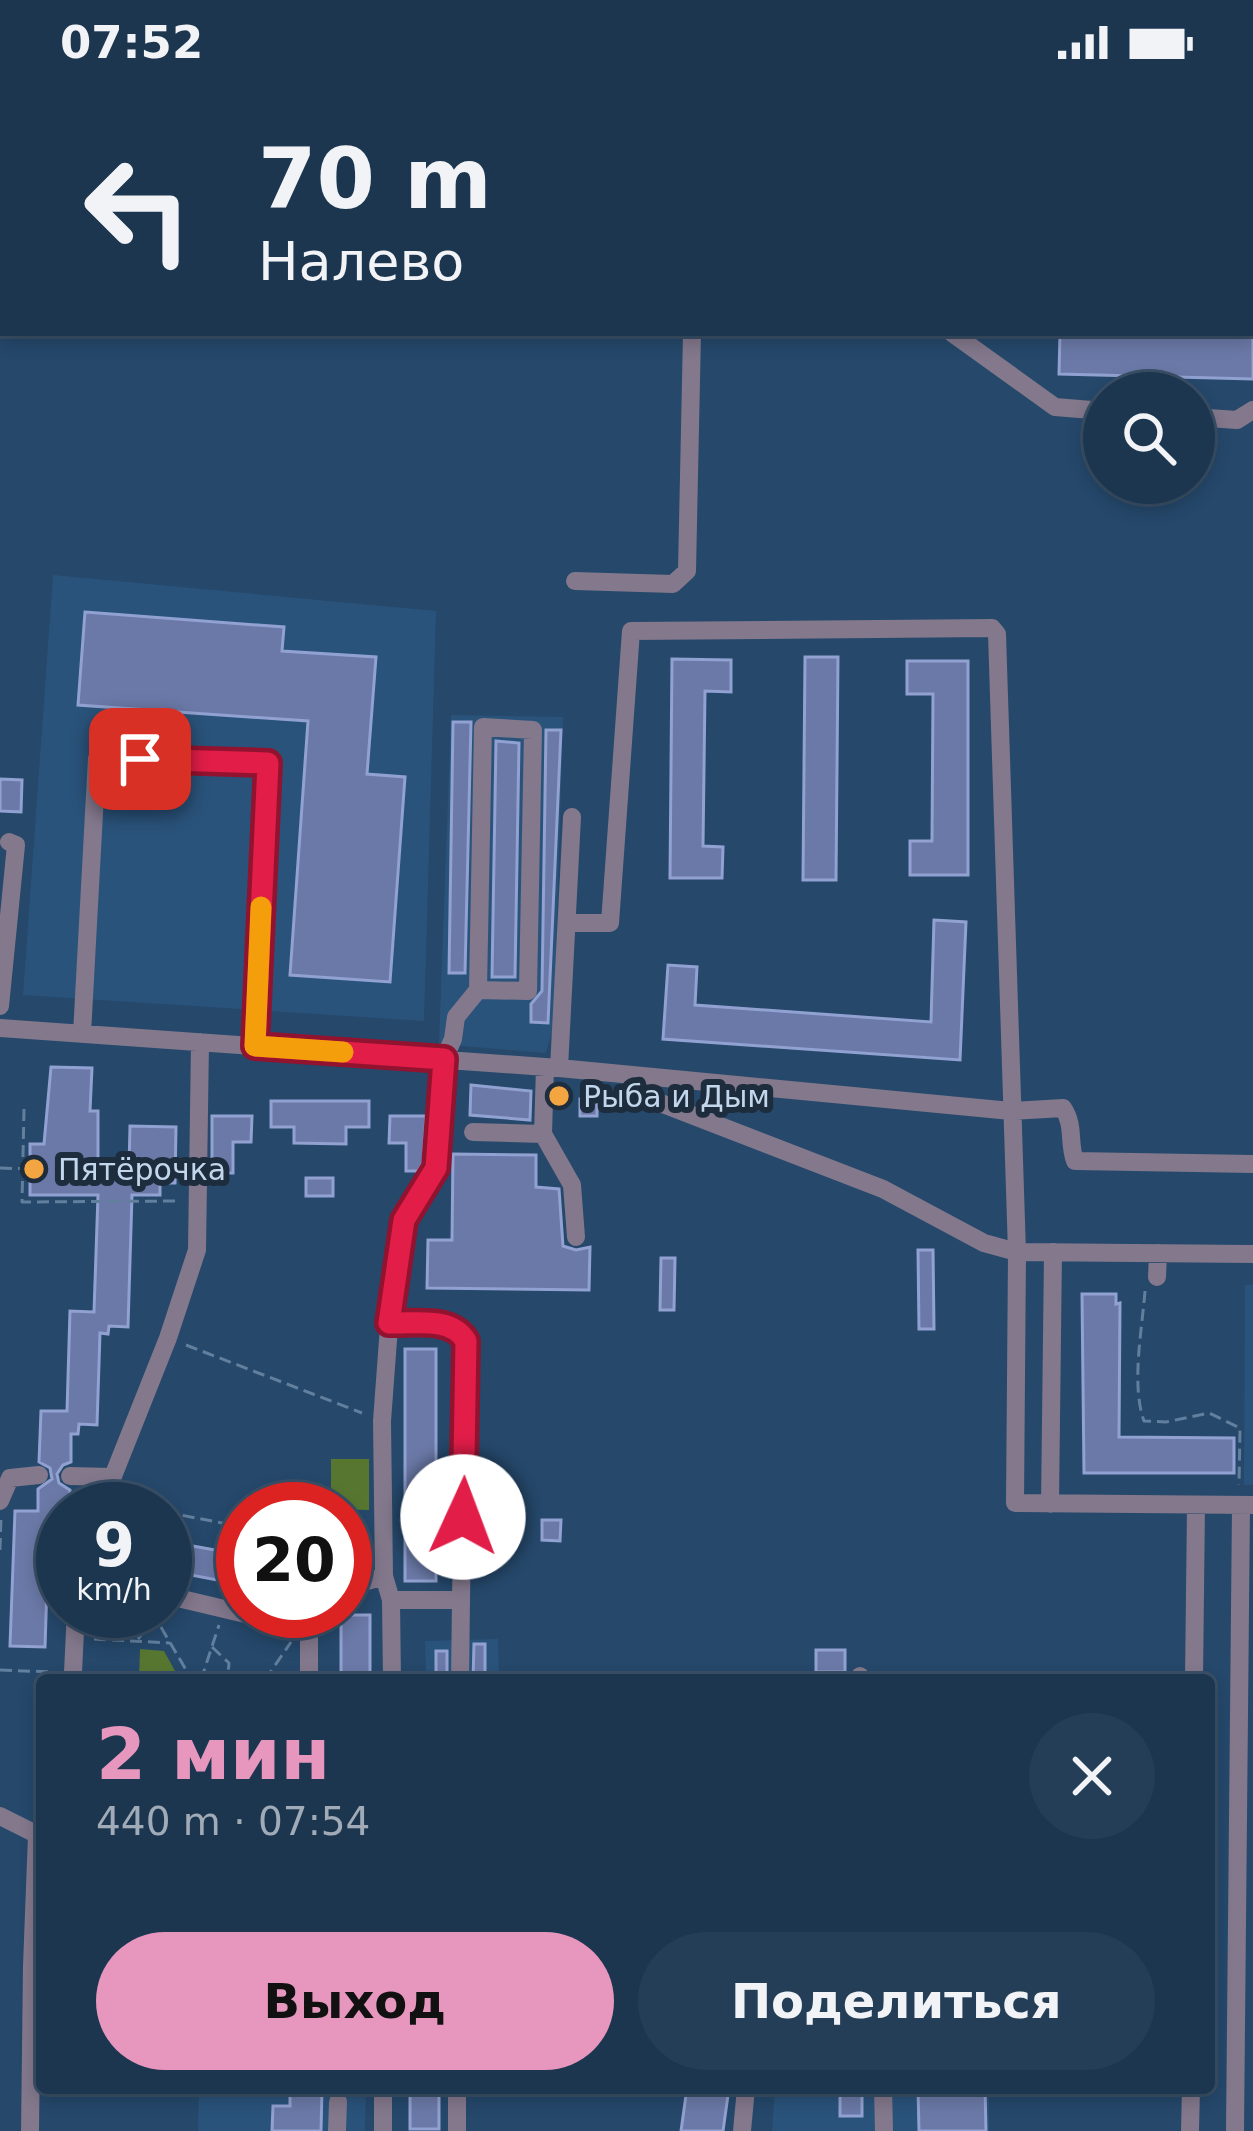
<!DOCTYPE html>
<html lang="ru">
<meta charset="utf-8">
<style>
body{margin:0;font-family:"DejaVu Sans",sans-serif;background:#253e57;color:#f1f3f6;height:100vh;display:flex;flex-direction:column;font-size:45px;white-space:nowrap}
*{box-sizing:border-box;margin:0}
p{font-size:39px;color:#a0abb7}
.icon{flex:none;width:66px;height:66px;fill:none;stroke:currentColor;stroke-width:2;stroke-linecap:round;stroke-linejoin:round}
.map{position:relative;flex:1;overflow:hidden}
.drawer{position:absolute;left:36px;top:1590px;width:1179px;height:420px;display:flex;flex-direction:column;background:#1c3650;border-radius:12px;box-shadow:0 6px 18px #0003,0 0 0 3px #3a5067}
.drawer>*{flex:none}
.guide{position:absolute;left:0px;top:0px;width:1254px;height:252px;box-shadow:0 6px 18px #0003,0 0 0 3px #3a5067;background:#1c3650;color:#f1f3f6;overflow:hidden}
.controls{position:absolute;left:1083px;top:288px;display:grid;gap:24px}
.controls a{display:grid;place-items:center;width:132px;height:132px;border-radius:50%;background:#1c3650;box-shadow:0 6px 18px #0003,0 0 0 3px #3a5067;font-size:60px}
.speed{position:absolute;left:36px;top:1398px;display:flex;gap:24px;font-size:60px;font-weight:700;text-align:center}
.speed>*{display:grid;place-content:center;width:156px;height:156px;border-radius:50%;background:#1c3650;box-shadow:0 6px 18px #0003,0 0 0 3px #3a5067;line-height:1}
.speed small{font-size:30px;font-weight:400}
.speed .limit{border:18px solid #d22;background:#fff;color:#111}
.pin{position:absolute;display:grid;place-items:center;width:102px;height:102px;color:#fff;margin:-51px;border-radius:24px;box-shadow:0 6px 18px #0006}
.me{position:absolute;width:132px;margin:-66px;rotate:2deg;stroke-linejoin:round;filter:drop-shadow(0 0 9px #0008)}
.turn{display:flex;align-items:center;gap:42px;height:252px;padding:0 60px;font-size:54px}
.turn .icon{width:156px;height:156px;stroke-width:2.5}
.turn b{display:block;font-size:84px;line-height:102px}
.round{display:grid;place-items:center;flex:none;width:126px;height:126px;border-radius:63px;background:#253e57}
.summary{display:flex;align-items:center;justify-content:space-between;height:204px;padding:0 60px}
h1{font-size:72px;font-weight:700;line-height:90px;color:#e797bd}
.cta{display:flex;gap:24px;margin-top:auto;padding:24px 60px}
.cta a{flex:1;height:138px;border-radius:72px;background:#e797bd;color:#111;font-size:48px;font-weight:700;line-height:138px;text-align:center}
.cta a+a{background:#253e57;color:#f1f3f6}
.status{display:flex;justify-content:space-between;align-items:center;height:84px;padding:0 60px;background:#1c3650;direction:ltr}
.status svg{height:33px;fill:currentColor}
.map>svg:first-child{display:block}
</style>
<div class="status"><b>07:52</b><svg viewBox="0 0 49 12"><path d="M0 12V9h3v3zM5 12V6h3v6zM10 12V3h3v9zM15 12V0h3v12zM26 1h20v11H26zM47 4h2v5h-2z"/></svg></div>
<div class="map">
<svg width="1253" height="2047" viewBox="0 0 1253 2047">
<rect width="100%" height="100%" fill="#25486b"/>
<path fill="#2a537b" d="M53,491L436,527L424,937L23,911Z
M451,631L563,633L554,940L546,969L439,960Z
M1245,1201H1253V1401H1244Z
M498,1555L499,1596H426L425,1557Z
M199,2004H366L365,2047H198Z
M775,2004H989V2047H772Z"/>
<path fill="#577731" d="M331,1375H369V1426L331,1425Z
M140,1565L164,1567L180,1596H139Z"/>
<path fill="#6a79a7" stroke="#91a1d1" stroke-width="3" d="M1060,249H1253V295L1059,290Z
M85,528L284,543L282,567L376,573L367,690L405,693L390,898L290,891L308,637L78,621Z
M805,573H838L836,796H803Z
M672,575L731,576V608L705,607L703,762L723,763L722,794H670Z
M907,577H968V791H910V757H932L933,610H907Z
M453,638H471L465,889H449Z
M546,646H561L548,939L531,938V920L542,907Z
M496,657L519,659L515,893H492Z
M0,695L22,696L21,728L0,727Z
M934,836L966,838L960,976L663,955L668,881L697,883L695,921L931,938Z
M51,983L92,984L90,1027H98V1084H129L130,1042L176,1043L175,1099H160V1111H132L128,1243L109,1242L108,1250L100,1249L97,1341L79,1340L78,1350H71V1378L63,1381L57,1390L59,1399L70,1406L69,1425H63V1441L49,1440L45,1563L10,1562L15,1427H38V1405L52,1395L50,1384L39,1378L41,1327H67L70,1227L94,1228L98,1111H30V1060H44Z
M471,1001L531,1007L530,1036L470,1031Z
M580,1015H597V1032H580Z
M271,1017H369V1043H346V1060L294,1059V1043H271Z
M212,1032H252L251,1058H233V1089H212Z
M390,1032H426L423,1079L418,1087H406V1059H389Z
M453,1070L536,1071V1103L559,1105L563,1162L576,1166L590,1163L589,1206L427,1204L428,1156H452Z
M306,1094H333V1112H306Z
M918,1166H933L934,1245H919Z
M661,1174H675L674,1226H660Z
M1082,1210H1116V1220L1120,1219L1119,1353L1234,1354V1389H1084Z
M405,1265H436V1497H405Z
M542,1436H561L560,1457L542,1456Z
M165,1457L243,1471V1501L165,1486Z
M341,1531H370V1596H341Z
M474,1560H485V1596H473Z
M816,1566H845V1588H816Z
M436,1567H447V1596H436Z
M290,2004L322,2005L321,2047H272L273,2022H290Z
M410,2004H439V2045H410Z
M687,2004H729L723,2047H681Z
M840,2004H862V2032H840Z
M918,2004H985L986,2047H919Z"/>
<g fill="none" stroke-linecap="round" stroke-linejoin="round">
<path stroke="#627f9d" stroke-width="3" stroke-dasharray="12 6" stroke-linecap="butt" d="M24,1025L22,1118L179,1117
M0,1084L30,1085
M1145,1207C1142,1246 1131,1301 1144,1337L1166,1338L1209,1329L1240,1344L1239,1401
M186,1261L362,1329
M120,1420L148,1425
M165,1428L243,1443
M0,1466L1,1432
M345,1466L363,1478
M157,1527L155,1533L192,1596
M94,1555L170,1559
M138,1555L154,1534
M212,1563L229,1579L228,1590
M0,1586L53,1588
M201,1596L219,1541
M265,1596L291,1558
M36,1731L41,1587"/>
<path stroke="#83788c" stroke-width="18" d="M699,3V0
M921,3V0
M0,51H3
M1251,124H1253
M952,249L1055,323L1104,327
M1194,333L1237,336L1253,326
M575,497L673,500L687,487L692,249
M569,839H610L631,547L992,544L997,550L1017,1168L1015,1419L1253,1421
M0,922L16,761L9,758
M0,944L559,984L1011,1027L1063,1024C1075,1042 1068,1058 1075,1077L1253,1080
M82,950L97,674L267,679L255,962
M545,983L543,1050L572,1101L576,1153
M559,984L572,733
M645,1013L883,1105L984,1159L1017,1168L1253,1170
M473,1048L543,1050
M1157,1193L1158,1169
M389,1239C415,1240 451,1232 465,1257L461,1516
M70,1392L111,1393
M0,1417L10,1394L39,1391
M1050,1420L1053,1168
M100,1425L168,1254L197,1166L200,958
M345,1509L353,1501L384,1492
M165,1511L309,1545V1596
M391,1516H461L460,1596
M309,1545L327,1527
M73,1588L76,1527
M392,1596L391,1516L384,1492L382,1337L390,1229L404,1136L436,1083L444,975L453,955L456,933L478,906L483,643L533,646L528,907L478,906
M860,1596V1592
M1194,1596L1196,1421
M0,1732L42,1753
M36,1889L32,1882L37,1751
M883,2004L884,2047
M30,2047L32,1882
M337,2047L338,2018
M383,2047V2004
M457,2047V2004
M742,2047L746,2004
M1190,2047L1191,2004
M1235,2047L1241,1421"/>
</g>
<g fill="none" stroke-linecap="round" stroke-linejoin="round">
<g stroke="#92132f" stroke-width="30">
<path id="route" d="M140,675L268,679L255,962L444,975L436,1084L404,1136L389,1239C415,1240 451,1232 466,1257L463,1433"/>
</g>
<use href="#route" stroke="#e11d48" stroke-width="21"/>
<path stroke="#f59e0b" stroke-width="21" d="M261,823L255,962L343,968"/>
</g>
<g fill="#f2a541" stroke="#1e2d3d" stroke-width="4.5">
<circle cx="559" cy="1012" r="12"/>
<circle cx="34" cy="1085" r="12"/>
</g>
<g text-anchor="middle" dominant-baseline="central" stroke-width="12" stroke-linejoin="round" paint-order="stroke">
<g font-size="30" fill="#c3d7ec" stroke="#1e2d3d" text-anchor="start">
<text x="583" y="1012">Рыба и Дым</text>
<text x="58" y="1085">Пятёрочка</text>
</g>
</g>
</svg>
<div class="controls">
<a><svg class="icon" aria-label="search" viewBox="0 0 24 24"><circle cx="10" cy="10" r="6"/><path d="M15 15l6 6"/></svg></a>
</div>
<div class="speed"><div>9<small>km/h</small></div><div class="limit">20</div></div>
<div class="pin" style="left:140px;top:675px;background:#d93025"><svg class="icon" aria-label="arrive" viewBox="0 0 24 24"><path d="M6 21V4h12l-3 4 3 4H6"/></svg></div>
<svg class="me" style="left:463px;top:1433px" viewBox="-20 -20 40 40"><circle r="19" fill="#fff"/><path d="M0-13L10 11 0 6-10 11z" fill="#e11d48"/></svg>
<div class="guide">
<div class="turn"><svg class="icon" aria-label="left" viewBox="0 0 24 24"><path d="M17 20v-9H6M10 6l-5 5 5 5"/></svg><div><b>70 m</b>Налево</div></div>
</div>
<section class="drawer">
<div class="summary"><div><h1>2 мин</h1><p>440 m · 07:54</p></div><a class="round"><svg class="icon" aria-label="close" viewBox="0 0 24 24"><path d="M6 6l12 12M18 6L6 18"/></svg></a></div>
<div class="cta"><a>Выход</a><a>Поделиться</a></div>
</section>
</div>
